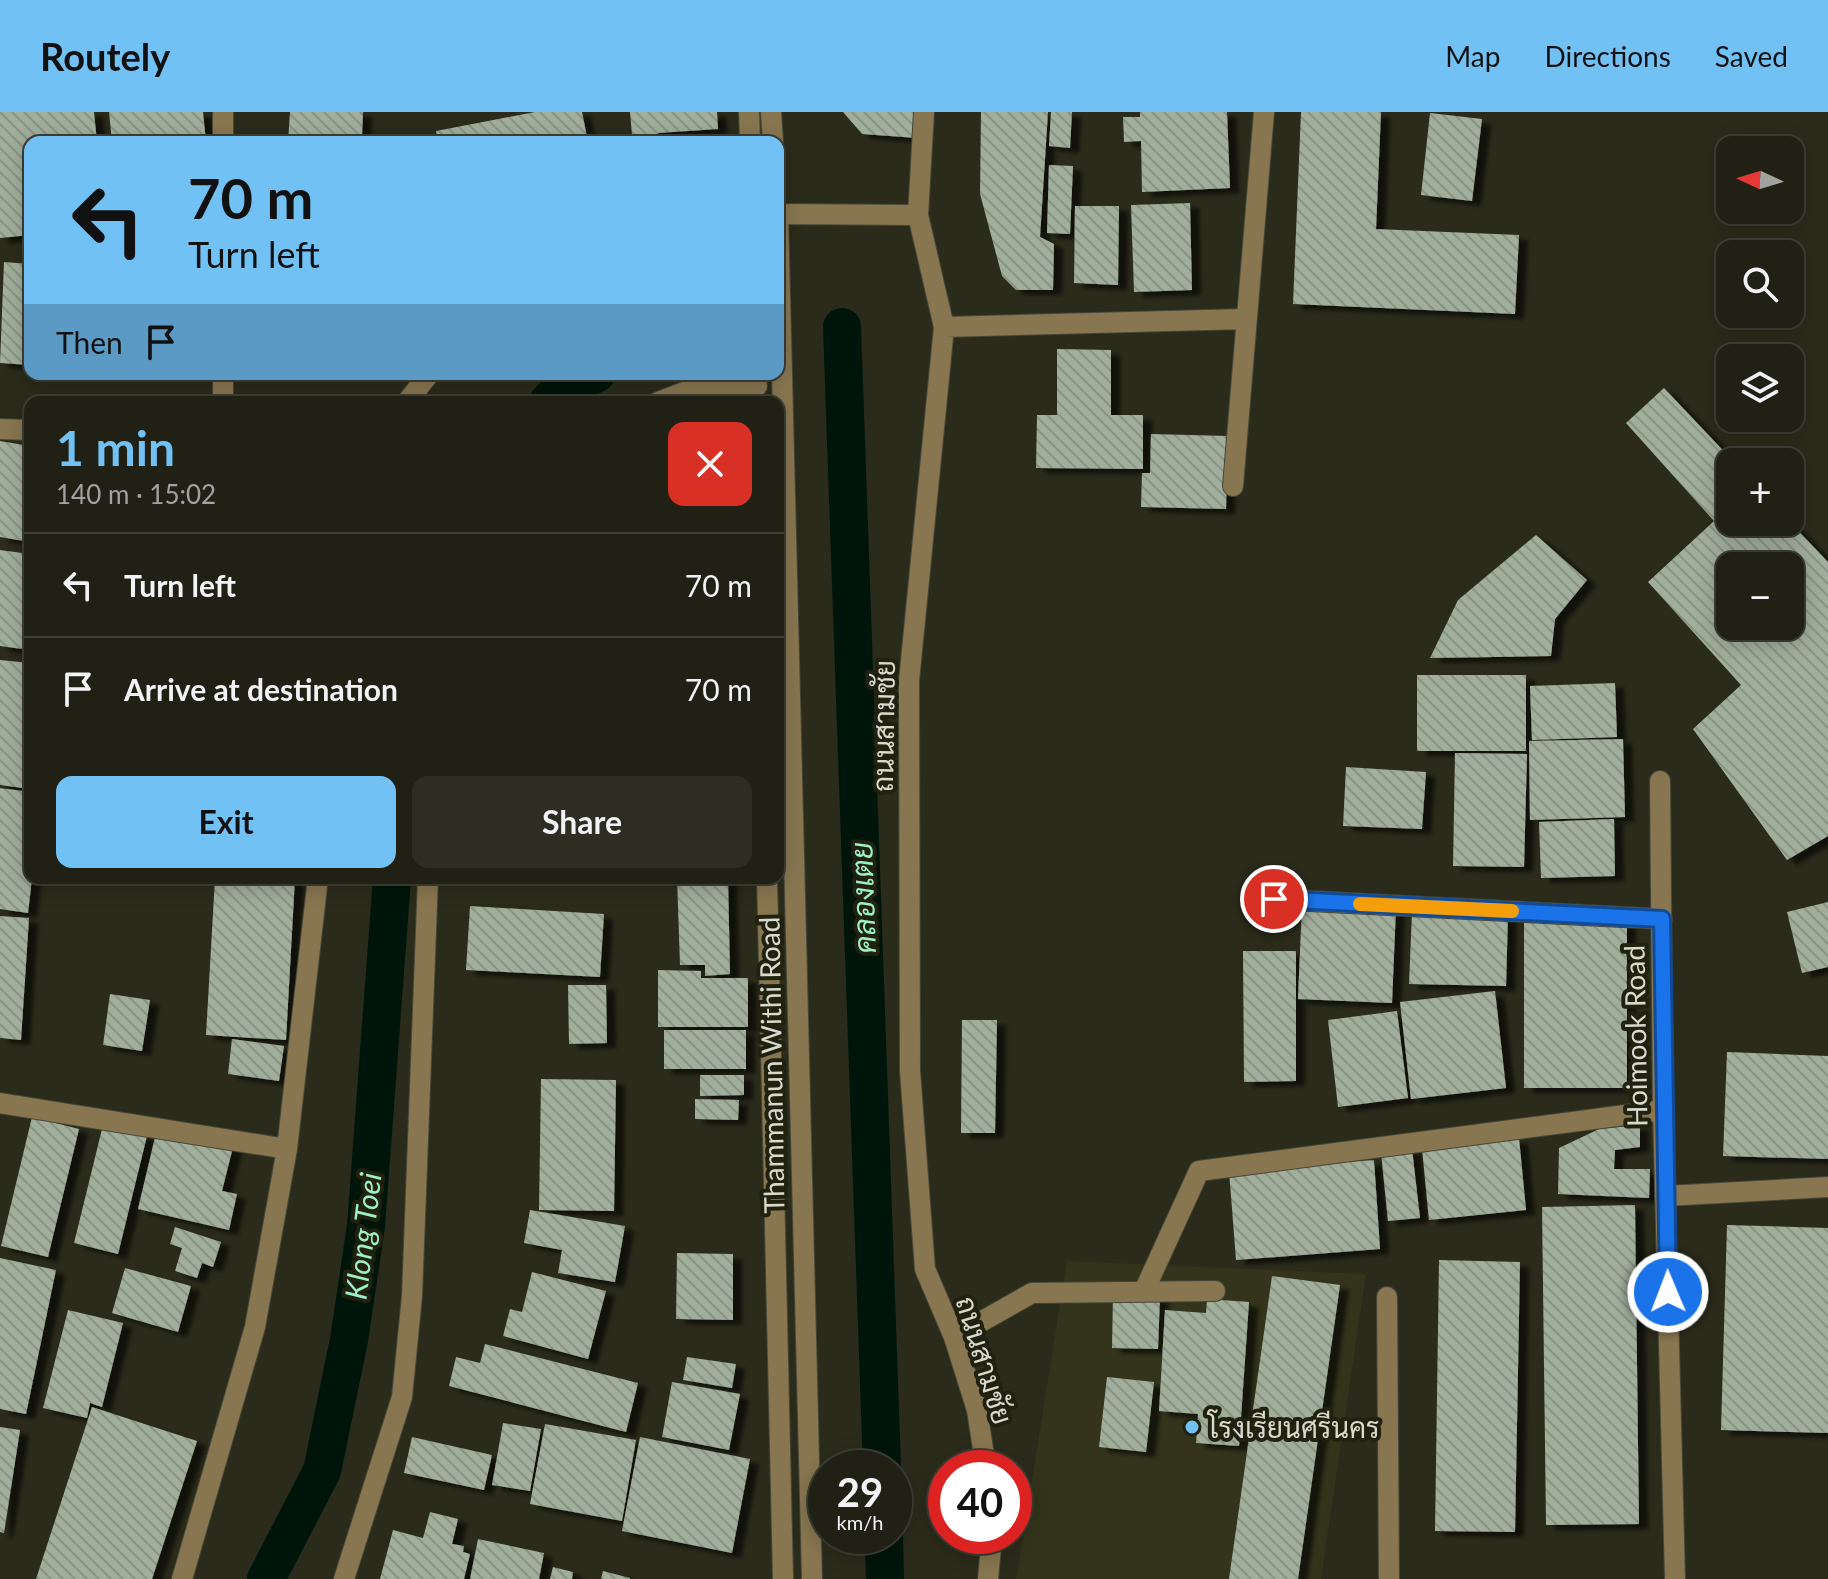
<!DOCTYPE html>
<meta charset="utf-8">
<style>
body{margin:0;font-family:Lato,Sarabun,sans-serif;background:#2d2d22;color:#f1f3f6;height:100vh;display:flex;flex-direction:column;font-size:30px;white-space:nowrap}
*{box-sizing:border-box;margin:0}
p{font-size:26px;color:#a2a3a0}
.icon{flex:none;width:44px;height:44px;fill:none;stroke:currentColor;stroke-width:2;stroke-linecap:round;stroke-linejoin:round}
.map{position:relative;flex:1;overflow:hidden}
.side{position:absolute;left:24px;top:284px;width:760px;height:488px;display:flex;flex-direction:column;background:#202014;border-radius:16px;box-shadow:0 4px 20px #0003,0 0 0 2px #3d3e34}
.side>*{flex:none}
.hud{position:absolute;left:24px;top:24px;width:760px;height:244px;border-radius:16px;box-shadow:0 4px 20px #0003,0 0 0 2px #3d3e34;background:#72c1f5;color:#111;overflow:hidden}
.needle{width:52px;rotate:274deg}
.controls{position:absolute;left:1716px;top:24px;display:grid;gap:16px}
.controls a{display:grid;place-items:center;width:88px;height:88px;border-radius:16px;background:#202014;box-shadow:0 4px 20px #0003,0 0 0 2px #3d3e34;font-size:40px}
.speed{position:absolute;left:808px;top:1338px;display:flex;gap:16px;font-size:40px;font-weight:700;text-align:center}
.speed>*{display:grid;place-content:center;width:104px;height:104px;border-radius:50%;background:#202014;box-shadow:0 4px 20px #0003,0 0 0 2px #3d3e34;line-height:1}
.speed small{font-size:20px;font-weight:400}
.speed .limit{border:12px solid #d22;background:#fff;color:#111}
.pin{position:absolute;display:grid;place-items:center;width:68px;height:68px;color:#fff;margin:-34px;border:4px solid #fff;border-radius:50%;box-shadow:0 2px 8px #0007}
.me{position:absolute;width:88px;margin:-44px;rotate:359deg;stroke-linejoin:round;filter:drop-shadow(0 0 6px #0008)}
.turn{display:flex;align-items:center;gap:28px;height:168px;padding:0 32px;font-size:36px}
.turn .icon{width:104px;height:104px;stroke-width:2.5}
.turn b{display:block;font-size:56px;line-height:68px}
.then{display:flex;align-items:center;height:76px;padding:0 32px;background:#0003;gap:16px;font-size:30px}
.round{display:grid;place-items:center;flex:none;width:84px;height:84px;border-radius:16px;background:#2d2d22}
.head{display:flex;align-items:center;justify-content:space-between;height:136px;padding:0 32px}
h1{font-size:48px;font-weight:700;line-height:60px;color:#72c1f5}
.primary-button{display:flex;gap:16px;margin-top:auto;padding:16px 32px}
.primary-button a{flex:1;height:92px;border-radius:16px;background:#72c1f5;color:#111;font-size:32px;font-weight:700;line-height:92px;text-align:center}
.primary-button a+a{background:#2d2d22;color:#f1f3f6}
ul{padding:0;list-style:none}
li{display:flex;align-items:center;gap:24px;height:104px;padding:0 32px;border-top:2px solid #3d3e34}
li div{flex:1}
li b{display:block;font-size:30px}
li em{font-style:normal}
header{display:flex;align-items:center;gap:48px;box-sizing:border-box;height:112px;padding:0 40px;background:#72c1f5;color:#111}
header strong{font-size:38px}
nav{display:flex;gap:44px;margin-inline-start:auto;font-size:28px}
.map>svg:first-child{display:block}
</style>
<header>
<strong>Routely</strong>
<nav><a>Map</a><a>Directions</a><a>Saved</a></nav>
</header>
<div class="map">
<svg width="1828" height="1467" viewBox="0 0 1828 1467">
<defs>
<pattern id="building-back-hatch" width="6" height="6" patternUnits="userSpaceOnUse" patternTransform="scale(2)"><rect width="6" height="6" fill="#a1ae9b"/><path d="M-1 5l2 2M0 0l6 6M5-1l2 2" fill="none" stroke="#899384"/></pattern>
<filter id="shadow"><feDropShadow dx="9" dy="5" stdDeviation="2" flood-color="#0009"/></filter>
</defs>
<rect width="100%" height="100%" fill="#2a2b1a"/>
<path fill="#33341b" d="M1067,1149L1366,1162L1321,1467H1016Z"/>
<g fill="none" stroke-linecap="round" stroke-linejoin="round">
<path stroke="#00150a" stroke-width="38" d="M842,215L882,1356
M548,290L560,278L596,262
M884,1424L885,1467
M266,1467L322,1359L349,1228L366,1114L392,766"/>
</g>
<path fill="url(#building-back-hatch)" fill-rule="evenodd" filter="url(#shadow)" d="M0,0H94L97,30H30V123L0,126Z
M109,0H203L206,30H112Z
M290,0H363L362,24L417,30H288Z
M535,0H582L588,30H438L436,19Z
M630,0H717L718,17L658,21L659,30H611V25L632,23Z
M843,0H919L917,26L862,22Z
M981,0H1048L1040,125L1054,132L1053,178H1016L1002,164L980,82Z
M1051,0H1072L1070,36L1049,34Z
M1140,0H1227L1230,76L1142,80L1141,29L1124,30L1123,5H1140Z
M1301,0H1381L1376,117L1519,123L1515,202L1293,192Z
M1430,1L1482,7L1472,89L1421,83Z
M707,23V30H663V24Z
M1049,53L1073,54L1070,122L1047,121Z
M1190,91L1192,178L1134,180L1131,93Z
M1075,94H1119L1118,173L1074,171Z
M4,150L30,152V253L0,251Z
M1057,237L1111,238V303H1143V357L1036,356L1037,303H1057Z
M1664,276L1734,350H1730V410H1790L1828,450V724L1787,748L1693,617L1741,573L1648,470L1714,409L1626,311ZM1730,454H1790V514H1730Z
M712,280L723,290H669Z
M1151,322L1228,324L1226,397L1141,395L1142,361H1150Z
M0,329L30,334V430L0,425Z
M1536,423L1587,468L1555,507L1551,544L1430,546L1458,488Z
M0,438L30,442V538L0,534Z
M0,548L30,551V677L0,673Z
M1417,563H1526V639H1417Z
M1615,571L1617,625L1532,628L1530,574Z
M1623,627L1625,705L1530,708L1529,629Z
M1455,641L1527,642L1524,755L1453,754Z
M1346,655L1426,660L1422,717L1343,714Z
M0,676L30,680L32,766L28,801L0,797Z
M1614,707L1615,764L1541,766L1539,710Z
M215,766H295L286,928L206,923Z
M677,766H728L730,862L705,864V853H680Z
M1828,790V855L1802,861L1787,800Z
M1302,791L1396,795L1392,891L1298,887Z
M470,794L604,802L600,865L466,858Z
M1412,800L1508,803L1506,874L1409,872Z
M0,804L29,806L21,928L0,926Z
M1524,809L1627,810V976H1524Z
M1243,839H1296V969L1244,970Z
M658,858L701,859V866H748V915H658Z
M568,873H606L607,931L569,932Z
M1495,879L1506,976L1411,987L1400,890Z
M110,882L150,888L142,939L103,933Z
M1397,899L1408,986L1338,995L1328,908Z
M962,908H997L995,1021H961Z
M664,918H746V957H664Z
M232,927L284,934L279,969L228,962Z
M1727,940L1828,944V1047L1723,1044Z
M700,963H744V983L700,984Z
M541,967L616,968L614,1099L539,1098Z
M695,987L739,988L738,1008L695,1007Z
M32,1005L79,1017L48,1145L1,1134Z
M103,1013L147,1024L118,1142L74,1131Z
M1640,1013V1035L1615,1038L1614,1057H1650L1649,1086L1558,1082L1559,1036L1599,1017Z
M157,1017L233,1035L222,1079L237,1082L229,1118L138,1097Z
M1519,1026L1526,1098L1429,1108L1422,1036Z
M1412,1037L1420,1106L1388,1109L1381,1040Z
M1374,1048L1380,1137L1236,1148L1229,1059Z
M1635,1093L1639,1412L1546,1413L1542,1095Z
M530,1098L625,1114L615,1170L558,1161L562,1138L524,1131Z
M1727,1113L1828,1116V1321L1721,1318Z
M175,1115L221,1130L213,1155L202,1151L197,1166L175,1159L182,1136L170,1132Z
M677,1141L733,1142V1208L676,1207Z
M0,1146L56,1158L26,1302L0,1297Z
M1439,1148L1520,1150L1515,1420L1435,1419Z
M125,1156L191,1174L178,1220L112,1201Z
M532,1160L606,1179L588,1247L503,1224L510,1197L522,1200Z
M1272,1164L1340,1173L1298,1467H1229Z
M1113,1183L1160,1184L1158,1237L1112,1236Z
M1207,1187L1249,1190L1239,1334L1196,1331L1198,1302L1159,1299L1165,1198L1206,1201Z
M68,1198L123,1211L102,1295L90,1291L87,1306L43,1296Z
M485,1232L638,1271L626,1320L449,1274L456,1245L480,1251Z
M687,1245L736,1252L732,1276L683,1268Z
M1107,1265L1154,1270L1146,1340L1099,1335Z
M672,1270L740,1282L729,1338L662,1325Z
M92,1295L197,1329L152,1467H36Z
M503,1311L541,1317L530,1379L492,1373Z
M545,1312L636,1328L622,1409L530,1392Z
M0,1315L20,1318L4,1421L0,1420Z
M412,1325L492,1343L484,1378L404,1361Z
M640,1325L750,1347L732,1441L622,1419Z
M430,1400L458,1407L452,1432L464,1434L463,1440L470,1442L464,1467H380L393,1418L423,1426Z
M478,1427L544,1441L539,1467H470Z
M553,1455L573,1460L572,1467H550Z
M603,1459L630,1466V1467H601Z"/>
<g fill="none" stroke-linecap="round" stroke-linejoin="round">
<g stroke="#464737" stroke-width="22">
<path id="minor" d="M223,0V30
M749,0L750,30
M771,0L773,30
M778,102L918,103L944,215L909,569L910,959L925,1157L954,1225L977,1298L986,1356
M778,102L812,1467
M918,103L924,0
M944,215L1246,207
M223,262V290
M407,290L429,262
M658,290L692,277L757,274
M0,317L30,318
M1233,374L1264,0
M1660,669L1663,998L1675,1467
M767,766L783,1467
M1252,786L1662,807
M0,991L287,1037
M1665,1084L1828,1075
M1145,1177L1199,1059L1663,998
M1387,1185L1389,1467
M954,1225L1032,1181L1215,1179
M182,1467L255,1215L287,1037L318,766
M344,1467L402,1285L412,1184L428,766
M988,1467L992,1424"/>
</g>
<use href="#minor" stroke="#887650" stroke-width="20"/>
</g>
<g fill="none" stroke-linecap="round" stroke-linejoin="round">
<g stroke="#114b97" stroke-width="20">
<path id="route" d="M1274,787L1662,807L1668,1180"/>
</g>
<use href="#route" stroke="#1a73e8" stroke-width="14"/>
<path stroke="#f59e0b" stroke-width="14" d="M1360,792L1512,799"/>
</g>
<circle fill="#72c1f5" stroke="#212110" stroke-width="3" cx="1192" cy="1315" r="8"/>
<g text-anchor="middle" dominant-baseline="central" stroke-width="8" stroke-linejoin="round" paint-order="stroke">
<g font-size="28" fill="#d9dacf" stroke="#212110">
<text transform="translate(883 614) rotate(-89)">ถนนสามชัย</text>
<text transform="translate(1635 924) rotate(-91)">Hoimook Road</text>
<text transform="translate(771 953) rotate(-91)">Thammanun Withi Road</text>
<text transform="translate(985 1248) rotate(73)">ถนนสามชัย</text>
</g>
<g font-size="28" fill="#d9dacf" stroke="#212110" text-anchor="start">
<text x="1208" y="1315">โรงเรียนศรีนคร</text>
</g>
<g font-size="30" font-style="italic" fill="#9df0c7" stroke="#212110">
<text transform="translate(862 786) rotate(-92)">คลองเตย</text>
<text transform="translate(362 1124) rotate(-83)">Klong Toei</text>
</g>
</g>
</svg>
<div class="controls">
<a><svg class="needle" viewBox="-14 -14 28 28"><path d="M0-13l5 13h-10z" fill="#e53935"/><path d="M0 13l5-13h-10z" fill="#a2a3a0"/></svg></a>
<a><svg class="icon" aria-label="search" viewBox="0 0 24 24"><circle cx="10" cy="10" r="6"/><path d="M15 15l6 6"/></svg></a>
<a><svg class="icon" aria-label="layers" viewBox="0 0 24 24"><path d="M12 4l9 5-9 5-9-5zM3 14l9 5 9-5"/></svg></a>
<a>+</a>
<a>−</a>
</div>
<div class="speed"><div>29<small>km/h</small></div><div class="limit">40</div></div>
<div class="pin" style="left:1274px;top:787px;background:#d93025"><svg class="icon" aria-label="arrive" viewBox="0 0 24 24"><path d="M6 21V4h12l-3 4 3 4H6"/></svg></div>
<svg class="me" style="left:1668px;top:1180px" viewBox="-20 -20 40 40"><circle r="17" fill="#1a73e8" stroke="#fff" stroke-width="3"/><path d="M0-11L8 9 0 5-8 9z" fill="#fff"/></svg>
<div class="hud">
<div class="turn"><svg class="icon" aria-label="left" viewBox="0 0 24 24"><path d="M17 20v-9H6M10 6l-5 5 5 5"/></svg><div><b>70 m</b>Turn left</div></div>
<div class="then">Then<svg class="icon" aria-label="arrive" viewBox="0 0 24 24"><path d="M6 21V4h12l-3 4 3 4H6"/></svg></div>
</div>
<section class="side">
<div class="head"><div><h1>1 min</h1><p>140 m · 15:02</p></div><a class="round" style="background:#d93025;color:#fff"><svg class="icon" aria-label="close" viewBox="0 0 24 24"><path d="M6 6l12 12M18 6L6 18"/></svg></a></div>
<ul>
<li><svg class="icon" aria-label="left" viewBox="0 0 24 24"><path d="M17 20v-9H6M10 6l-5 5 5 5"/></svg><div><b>Turn left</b></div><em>70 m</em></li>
<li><svg class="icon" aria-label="arrive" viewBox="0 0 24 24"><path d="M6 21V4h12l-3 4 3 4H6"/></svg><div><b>Arrive at destination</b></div><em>70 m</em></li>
</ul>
<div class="primary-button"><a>Exit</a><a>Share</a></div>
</section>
</div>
